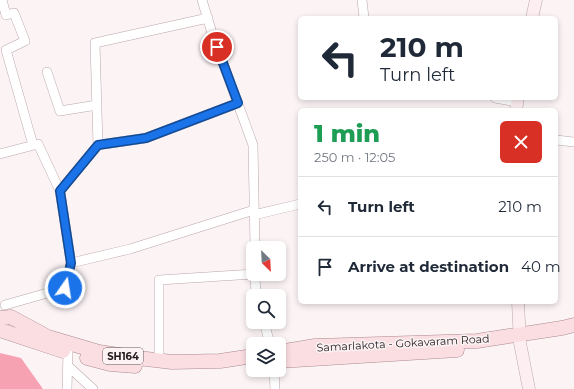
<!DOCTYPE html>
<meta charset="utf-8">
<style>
body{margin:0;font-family:Montserrat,sans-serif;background:#f6f6f7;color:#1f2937;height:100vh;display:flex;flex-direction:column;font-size:15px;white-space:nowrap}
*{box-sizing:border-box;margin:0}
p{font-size:13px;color:#747a83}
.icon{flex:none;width:22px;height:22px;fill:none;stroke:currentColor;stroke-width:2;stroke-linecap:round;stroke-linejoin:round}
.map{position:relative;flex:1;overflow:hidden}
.side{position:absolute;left:298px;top:108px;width:260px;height:196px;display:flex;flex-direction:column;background:#fff;border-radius:6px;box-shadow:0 2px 6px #0003}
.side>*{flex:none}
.guide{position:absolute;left:298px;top:16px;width:260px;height:84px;border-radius:6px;box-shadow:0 2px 6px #0003;background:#fff;color:#1f2937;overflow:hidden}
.needle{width:26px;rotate:156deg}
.tools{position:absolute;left:246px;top:241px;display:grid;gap:8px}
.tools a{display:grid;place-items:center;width:40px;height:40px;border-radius:6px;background:#fff;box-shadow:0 2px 6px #0003;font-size:20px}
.pin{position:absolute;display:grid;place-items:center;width:34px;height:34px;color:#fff;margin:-17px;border:2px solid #fff;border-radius:50%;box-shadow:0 1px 4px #0007}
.me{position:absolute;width:44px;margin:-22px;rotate:13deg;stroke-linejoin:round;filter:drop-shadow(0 0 3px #0008)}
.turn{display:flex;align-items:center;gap:14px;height:84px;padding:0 16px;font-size:18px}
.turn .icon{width:52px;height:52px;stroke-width:2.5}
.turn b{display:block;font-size:28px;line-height:34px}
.round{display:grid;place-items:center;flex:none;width:42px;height:42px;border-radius:6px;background:#f6f6f7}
.head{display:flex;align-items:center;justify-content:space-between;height:68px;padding:0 16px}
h1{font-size:24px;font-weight:800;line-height:30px;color:#1e9e55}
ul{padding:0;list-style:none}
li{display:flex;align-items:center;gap:12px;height:60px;padding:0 16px;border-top:1px solid #e0e1e3}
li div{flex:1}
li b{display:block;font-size:15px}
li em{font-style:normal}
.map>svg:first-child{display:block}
</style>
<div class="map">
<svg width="574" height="389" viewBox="0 0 574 389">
<rect width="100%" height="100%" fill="#fcf3f5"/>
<path fill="#f7a2b2" d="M0,353L21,358L43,389H0Z"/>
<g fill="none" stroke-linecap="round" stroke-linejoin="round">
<g stroke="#bba7aa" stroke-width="10">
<path id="street" d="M2,0L6,15L14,13L25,41L6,50L33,145
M202,0L212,33L253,145L255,248
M362,0L364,18
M47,72L60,111L97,105
M495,98L517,102
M556,140L574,142
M98,145L146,138L238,103
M0,154L38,144L60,191
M254,215L300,204
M71,263L130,249L254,210
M255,274L256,296
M5,305L65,288L71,263L60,191L98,145L95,43L208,18
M264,322L270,344
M159,360V280L254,274
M69,367L93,389
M274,370L275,389
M67,389L68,352"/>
</g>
<g stroke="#bba7aa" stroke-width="13">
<path id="secondary" d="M532,18L536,0
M516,110L518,98
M518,302L520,343L529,389"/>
</g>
<g stroke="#ac8a90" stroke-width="15">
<path id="primary" d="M0,318L11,317L48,337L99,352L138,358L172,362L220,361L253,356
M0,330L63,351
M279,352L315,346L477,341L562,328L574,325
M87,358L110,364L135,366
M279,361L457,350"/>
</g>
<use href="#street" stroke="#fff" stroke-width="9"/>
<use href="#secondary" stroke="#fdeef1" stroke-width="12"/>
<use href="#primary" stroke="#fadee2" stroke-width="14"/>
</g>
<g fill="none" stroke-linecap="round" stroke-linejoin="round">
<g stroke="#114b97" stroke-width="10">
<path id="route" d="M65,288L71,263L60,191L98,145L146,138L238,103L217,47"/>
</g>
<use href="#route" stroke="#1a73e8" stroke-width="7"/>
</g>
<g text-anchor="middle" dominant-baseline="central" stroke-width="3" stroke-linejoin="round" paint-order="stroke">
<rect fill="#fcf3f5" stroke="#625a5c" stroke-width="1" x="103" y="348" width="40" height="16" rx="3"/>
<g font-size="10" font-weight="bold" fill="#20181a">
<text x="123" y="356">SH164</text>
</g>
<g font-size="11" fill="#20181a" stroke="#fcf3f5">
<text transform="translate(403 343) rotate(-3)">Samarlakota - Gokavaram Road</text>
</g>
</g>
</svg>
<div class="tools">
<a><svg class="needle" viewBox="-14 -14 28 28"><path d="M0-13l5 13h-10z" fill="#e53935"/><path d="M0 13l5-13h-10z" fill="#747a83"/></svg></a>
<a><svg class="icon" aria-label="search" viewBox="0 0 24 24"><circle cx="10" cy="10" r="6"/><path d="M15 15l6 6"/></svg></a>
<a><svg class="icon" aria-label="layers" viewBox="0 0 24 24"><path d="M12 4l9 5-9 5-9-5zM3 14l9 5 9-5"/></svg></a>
</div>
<div class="pin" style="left:217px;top:47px;background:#d93025"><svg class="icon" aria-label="arrive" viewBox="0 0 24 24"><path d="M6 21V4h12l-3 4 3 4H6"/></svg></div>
<svg class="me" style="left:65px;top:288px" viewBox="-20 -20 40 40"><circle r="17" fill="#1a73e8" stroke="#fff" stroke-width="3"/><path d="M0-11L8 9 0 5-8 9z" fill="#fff"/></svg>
<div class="guide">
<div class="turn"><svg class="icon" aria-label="left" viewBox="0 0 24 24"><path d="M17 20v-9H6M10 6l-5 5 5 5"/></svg><div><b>210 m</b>Turn left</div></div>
</div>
<section class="side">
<div class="head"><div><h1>1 min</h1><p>250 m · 12:05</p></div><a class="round" style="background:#d93025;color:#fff"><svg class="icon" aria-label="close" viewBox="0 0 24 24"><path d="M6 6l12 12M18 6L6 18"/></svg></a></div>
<ul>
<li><svg class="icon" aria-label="left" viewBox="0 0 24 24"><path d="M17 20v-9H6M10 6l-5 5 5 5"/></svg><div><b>Turn left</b></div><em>210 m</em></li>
<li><svg class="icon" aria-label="arrive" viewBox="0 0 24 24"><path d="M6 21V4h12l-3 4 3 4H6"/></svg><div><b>Arrive at destination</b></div><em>40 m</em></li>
</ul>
</section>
</div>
